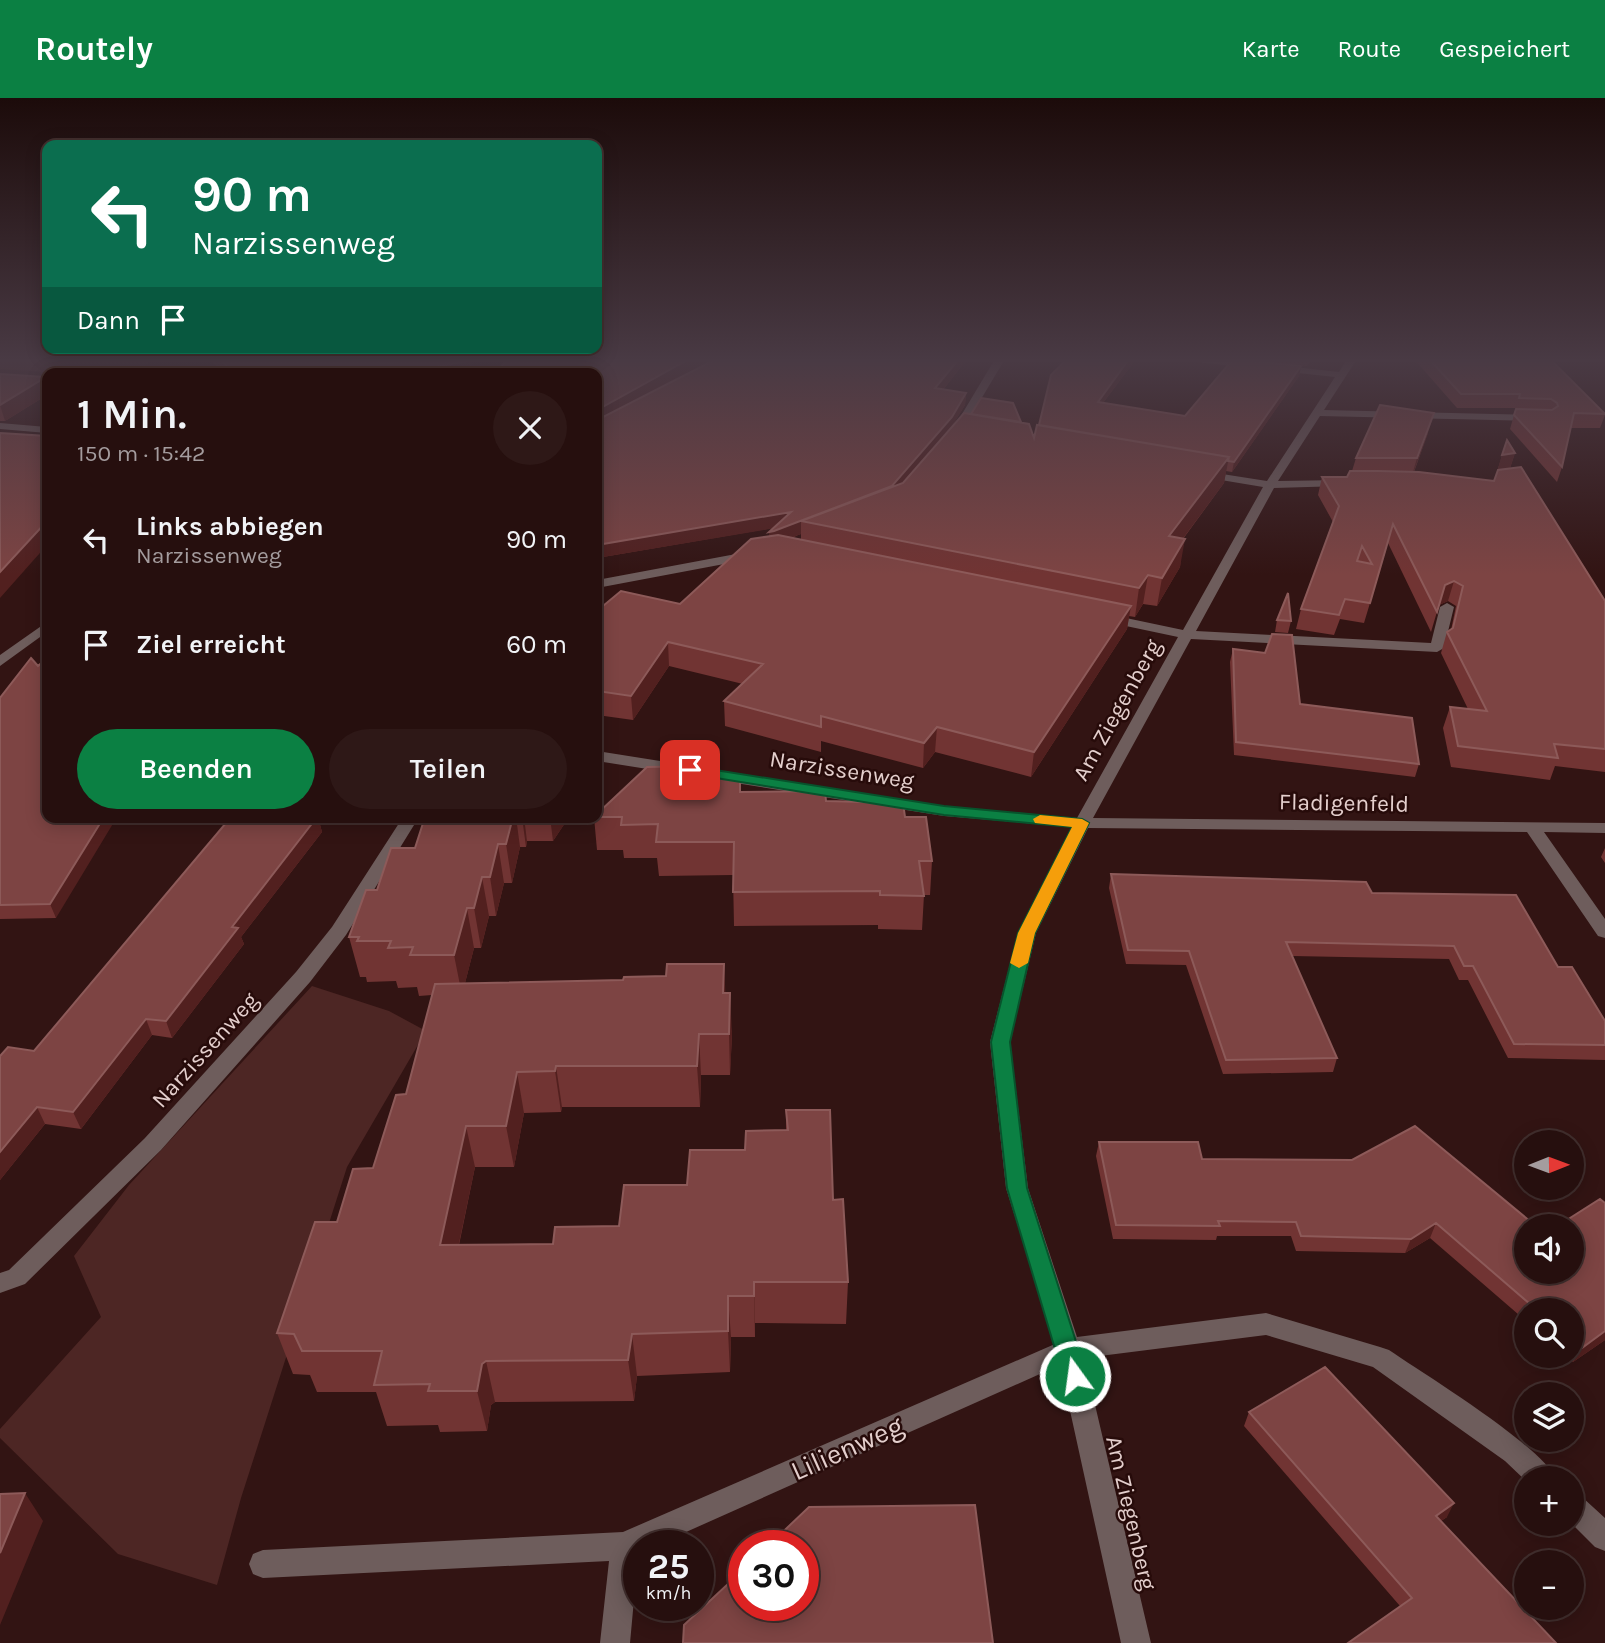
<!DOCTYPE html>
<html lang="de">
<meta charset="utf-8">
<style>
body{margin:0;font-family:Karla,sans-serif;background:#2e1817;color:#f1f3f6;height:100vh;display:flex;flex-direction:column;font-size:26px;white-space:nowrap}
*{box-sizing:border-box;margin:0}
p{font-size:23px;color:#a49c9e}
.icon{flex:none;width:38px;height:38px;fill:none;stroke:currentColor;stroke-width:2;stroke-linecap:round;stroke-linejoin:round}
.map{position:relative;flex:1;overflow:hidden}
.details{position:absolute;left:42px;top:270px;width:560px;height:455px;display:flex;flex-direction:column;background:#260f0e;border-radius:14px;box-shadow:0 4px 18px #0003,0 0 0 2px #422f2e}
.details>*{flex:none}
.hud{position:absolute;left:42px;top:42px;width:560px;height:214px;border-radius:14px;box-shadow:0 4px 18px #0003,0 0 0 2px #422f2e;background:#0b6e4f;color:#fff;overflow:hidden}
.needle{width:46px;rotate:89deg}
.buttons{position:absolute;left:1514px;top:1032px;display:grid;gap:14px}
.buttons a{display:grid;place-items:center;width:70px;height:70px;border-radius:50%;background:#260f0e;box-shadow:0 4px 18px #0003,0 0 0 2px #422f2e;font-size:35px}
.speed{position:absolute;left:623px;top:1432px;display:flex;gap:14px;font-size:35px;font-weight:700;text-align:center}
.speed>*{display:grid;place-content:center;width:91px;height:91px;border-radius:50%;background:#260f0e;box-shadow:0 4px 18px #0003,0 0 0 2px #422f2e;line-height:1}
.speed small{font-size:18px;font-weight:400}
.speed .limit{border:10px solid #d22;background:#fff;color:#111}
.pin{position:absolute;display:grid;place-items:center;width:60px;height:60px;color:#fff;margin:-30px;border-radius:14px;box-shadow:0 4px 10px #0006}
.me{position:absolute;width:77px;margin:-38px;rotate:346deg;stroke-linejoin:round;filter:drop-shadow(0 0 5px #0008)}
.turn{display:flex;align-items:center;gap:24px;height:147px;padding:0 35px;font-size:32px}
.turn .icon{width:91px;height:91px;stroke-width:2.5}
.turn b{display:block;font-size:49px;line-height:60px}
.then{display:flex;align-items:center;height:66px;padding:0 35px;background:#0003;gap:14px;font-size:26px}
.round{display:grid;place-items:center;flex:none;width:74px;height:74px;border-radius:37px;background:#2e1817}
.head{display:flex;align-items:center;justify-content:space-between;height:119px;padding:0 35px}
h1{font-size:42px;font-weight:600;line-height:52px}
.button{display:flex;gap:14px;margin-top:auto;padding:14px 35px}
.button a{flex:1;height:80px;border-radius:42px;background:#0b8043;color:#fff;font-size:28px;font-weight:600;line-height:80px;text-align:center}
.button a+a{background:#2e1817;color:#f1f3f6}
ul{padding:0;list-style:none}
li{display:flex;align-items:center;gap:21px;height:105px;padding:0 35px}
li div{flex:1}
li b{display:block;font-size:26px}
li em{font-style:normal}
header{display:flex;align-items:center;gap:42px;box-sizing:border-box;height:98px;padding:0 35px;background:#0b8043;color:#fff}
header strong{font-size:33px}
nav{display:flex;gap:38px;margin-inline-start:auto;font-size:24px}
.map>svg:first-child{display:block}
</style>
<header>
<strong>Routely</strong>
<nav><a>Karte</a><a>Route</a><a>Gespeichert</a></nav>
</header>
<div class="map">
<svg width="1605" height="1545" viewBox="0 0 1605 1545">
<rect width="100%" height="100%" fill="#321413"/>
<path fill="#4d2624" d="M0,261H152L138,275H62L0,271Z
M312,888L389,913L426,933L347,1069L241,1400L217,1487L118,1456L0,1340V1331L101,1219L74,1158L129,1087Z"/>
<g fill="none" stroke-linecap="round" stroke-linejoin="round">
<path fill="#6e5d5c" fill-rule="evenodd" d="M995,261H1005L959,338H951L950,336Z
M1192,261H1224L1339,274L1347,261H1357L1324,312L1536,317L1541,320L1536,323L1320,318L1278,383L1342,382L1348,385L1342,388L1274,390L1196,533L1431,545L1440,509L1447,505L1454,509L1444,550L1437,554L1191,541L1093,720L1605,725V735L1544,734L1605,821V840L1598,838L1527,734L1088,730L1036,835L1010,944L1028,1090L1077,1239L1266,1215L1380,1249L1389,1252C1424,1276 1542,1348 1556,1381H1526V1383L1505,1363L1373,1269L1266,1237L1084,1260L1151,1545H1121L1060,1267L657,1447H639L630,1545H600L609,1463L263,1480L253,1476L249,1466L253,1456L263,1452L623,1434L1055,1246L1006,1090L990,944L1018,835L1072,729L944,718L597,663V653L944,708L1077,720L1178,539L1107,524L1100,520L1107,516L1183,532L1263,389L1203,379L1197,376L1203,373L1267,383L1335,279L1197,264Z
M0,325L47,329V335L0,331Z
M752,453L756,454V460L597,490V482Z
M47,524V534L0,568V557Z
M403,719H419L346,837L310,884L161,1052L25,1186L0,1195V1175L9,1172L145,1040L296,874L332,829Z
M1572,1395L1582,1399L1605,1420V1453L1595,1449L1572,1426Z"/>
</g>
<path fill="#713433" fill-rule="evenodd" d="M208,261H396L391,265L473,274L469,275H224Z
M967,261L943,292L966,295L965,307L952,328L1021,324L1034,340L1039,327L1133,265L1103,305L1185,318L1301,268L1299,278L1232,374L1226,373L1224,385L1183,441L1180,469L1157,508L1143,506L1135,519L1129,518L1127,531L1031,679L935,654L923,670L821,643V654L725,628L724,603L743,586L669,568L633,622L597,617V513L680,506L769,438L773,430L597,460V275L691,272L638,301ZM801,436V441L792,440L798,437Z
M1248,261H1312L1307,268Z
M1414,261H1550L1605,316V317L1600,330H1571L1562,369L1557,384L1510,331L1516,310H1457Z
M0,276L47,281V297L5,323H0Z
M1428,335L1414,374L1494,383L1507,342L1515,355L1510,370L1605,503V674L1555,668L1550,682L1451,669L1443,630L1450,609L1468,611L1441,555L1447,534L1451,532L1456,508L1448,503L1439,507L1431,534L1388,445L1364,525L1340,521L1334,537L1296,531L1301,511L1333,424L1318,397L1322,379H1347L1352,373L1356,360Z
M1277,522L1291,523L1288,535L1275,534Z
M1233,551L1300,606L1419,666L1415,679L1234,657L1230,564Z
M38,568L56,820L0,821V600Z
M702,668V681L740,680L741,694L826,703L905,719L932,763L930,797H924L922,832L878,831V827L734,828L733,777L659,778L657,760H624L623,752H597L594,719Z
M231,719H322L319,723L322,734L241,839L244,846L172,940L152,937L81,1031L45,1026L0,1082V958L34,953Z
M425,719H569L553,743H527L526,749H520L512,785H504L496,818H489L481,850H474L465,885L726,895L732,936L730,977H701L700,1009H562L561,1014L524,1015L514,1069H475L459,1147L553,1146L619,1128L745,1052L786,1032V1012L833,1102L848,1184L846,1226L755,1225V1239H731L730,1274L637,1278L634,1303L495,1304L491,1307L487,1333L440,1334L438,1327L387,1328L376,1294H317L310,1277L293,1276L277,1235L337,1124L373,1070L406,996L432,897L419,898L417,889L398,890L396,883L367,884L366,879H360L349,839L377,792L415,750Z
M1605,750V765L1601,759Z
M1111,776L1372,795L1558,869L1605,923V962L1508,960L1468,882H1459L1449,861L1292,858L1337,960L1333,974L1223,976L1186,867L1126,866L1109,790Z
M1415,1028L1537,1129H1526V1174H1572V1129H1556L1600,1101L1605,1105V1242L1573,1264L1566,1258H1572V1213H1526V1223L1430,1140L1405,1155L1296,1153L1291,1138H1217L1216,1142L1113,1141L1096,1058L1099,1044H1198L1202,1061L1352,1062Z
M1249,1314L1447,1419L1441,1423L1556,1545L1400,1508L1244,1328Z"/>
<path fill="#52201f" d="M378,261H396L380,273L378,265Z
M689,261H716L691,272L597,324V312Z
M959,261H967L935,302V290Z
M1129,261H1133V265L1096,314L1098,304Z
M471,262L473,274L469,275H407Z
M1301,268L1299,278L1232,374L1234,364Z
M46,279L47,297L5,323L0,307Z
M966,295L965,307L951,330L891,401L892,388Z
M1434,315L1428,335L1411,381L1417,360Z
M1515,355L1508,376L1496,377L1502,357Z
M1229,359L1224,385L1164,466L1169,438Z
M791,414L801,423V436L774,446L769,447V434L788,428L597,460V447Z
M47,423V447L0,500V474Z
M1185,441L1180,469L1157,508L1162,480Z
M1148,477L1143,506L1135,519L1139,490Z
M1454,483L1448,503L1439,507L1445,487Z
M1131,508L1127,531L1031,679L1034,654Z
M668,544L669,568L633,622L631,598Z
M937,629L935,654L923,670L924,645Z
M104,719H117L56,820L50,806Z
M309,719H322L319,723L322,734L241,839L244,846L172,940L166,923Z
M513,719H516L520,749L512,785L506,746Z
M522,719H524L527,743L526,749Z
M550,719H569L553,743Z
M498,746L504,785L496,818L490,779Z
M482,779L489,818L481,850L474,810Z
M467,810L474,850L462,897L454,857Z
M724,866L726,906L723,895Z
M730,895L732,936L730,977L729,936Z
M146,921L152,937L81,1031L73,1014Z
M699,936L701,977L700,1009L697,968Z
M556,968L562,1009L561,1014L555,973Z
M517,974L524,1015L514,1069L506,1028Z
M37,1009L45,1026L0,1082V1054Z
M466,1028L475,1069L450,1188L440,1147Z
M1436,1125L1430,1140L1405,1155L1411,1141Z
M754,1184L755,1225V1239L754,1198Z
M728,1198L731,1239L730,1274L728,1233Z
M1605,1233V1242L1573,1264L1582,1250Z
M632,1236L637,1278L634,1303L628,1262Z
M486,1263L495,1304L491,1307L487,1333L477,1293L482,1266Z
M25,1395L43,1423L0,1527V1455Z
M1454,1405L1447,1419L1429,1431L1436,1418Z"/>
<path fill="#7d4443" stroke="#8d5a59" stroke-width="2" fill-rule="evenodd" d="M219,261H378V265H394L399,261L471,262L407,275H235Z
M507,261H689L597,312V275H496Z
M716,261H959L935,290L966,295L952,319L892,388L774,433L769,434L791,414L597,447V322Z
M1067,261H1129L1098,304L1185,318L1233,261L1301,268L1234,364L1228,363L1229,359L1039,327L1051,277Z
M1429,261H1550L1605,316L1574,315L1562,369L1514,317L1516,311L1552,312L1558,308L1557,305L1551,301L1519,300L1520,296H1461Z
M0,276L46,279L0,307Z
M981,300L1013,305L1021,324L971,316Z
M1380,307L1434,315L1417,360H1356Z
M964,315L1029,326L1034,340L1037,327L1229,359L1169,438L1185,441L1162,480L1148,477L1139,490L801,423L903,385Z
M0,335L47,338V423L0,474Z
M1507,342L1515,355L1502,357Z
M1521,369L1605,503V651L1554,646L1558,660L1458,648L1450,609L1487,613L1447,534L1453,530L1463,488L1454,483L1445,487L1437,514L1393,426L1370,505L1345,501L1339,517L1301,511L1339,408L1322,379H1347L1350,373H1378L1419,374L1494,383L1498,372ZM1362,448L1372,466L1357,463Z
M778,437L1131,508L1034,654L937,629L924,645L821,618V629L724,603L763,566L668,544L631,598L597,593V513L621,493L680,506L751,441Z
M1288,495L1291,523L1277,522Z
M1272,536L1292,537L1300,606L1412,620L1419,666L1236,644L1233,551L1265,555Z
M31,560L38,568L47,560V719H104L50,806L0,807V600Z
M702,668L701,681L740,680V694L825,693L826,703L903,705L905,719H926L932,763H919L924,798L880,797V793L733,794L734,744H656L658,726L621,727L622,719H597V716L647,669Z
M231,719H317L232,829L238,830L166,923L146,921L73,1014L37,1009L0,1054V958L8,949L34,953Z
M425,719H513L506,746H498L490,779H482L474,810H467L454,857H410L413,849L388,850L391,843H357L359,839H349L366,792H377L391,750H415Z
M1111,776L1366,784L1372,795L1516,797L1558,869H1572L1605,923V947L1514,946L1473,868H1464L1454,848L1286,844L1337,960L1226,962L1189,853L1128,852Z
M667,866H724L723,895H730L729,936H699L697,968H556L555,973L517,974L506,1028H466L440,1147L553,1146L555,1129L619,1128L624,1087H687L690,1052H745L746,1033L788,1032L786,1012H830L833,1102L843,1101L848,1184H754V1198H728V1233L632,1236L628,1262L486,1263L482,1266L477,1293H428L430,1286L374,1287L382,1253H302L294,1236L277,1235L315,1124H337L353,1071L373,1070L396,997L406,996L435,886L623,882L624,879L666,878Z
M1415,1028L1537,1129H1526V1174H1572V1129H1556L1600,1101L1605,1105V1233L1582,1250L1572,1242V1213H1538L1436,1125L1411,1141L1301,1138L1296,1124L1218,1123L1220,1128L1116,1127L1099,1044H1198L1202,1061L1352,1062Z
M1325,1269L1454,1405L1436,1418L1556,1545H1348L1412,1500L1249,1314Z
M25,1395L0,1455V1396Z
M975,1407L993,1545H683L684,1527L744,1471V1507H803V1447H769L809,1409Z"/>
<linearGradient id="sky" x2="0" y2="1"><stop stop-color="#1c0b0a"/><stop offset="0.55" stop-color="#493a44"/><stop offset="1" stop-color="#493a44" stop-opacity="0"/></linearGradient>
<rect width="1605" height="477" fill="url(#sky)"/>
<path fill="#0b8043" stroke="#07532c" stroke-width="2" d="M690,668L944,708L1082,721L1089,725L1035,835L1010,944L1027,1090L1087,1278L1083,1285L1075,1288L1067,1285L1063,1278L1007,1090L991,944L1018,835L1072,729L944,717L685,675L682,672L685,669Z"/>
<path fill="#f59e0b" d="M1040,717L1082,721L1089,725L1035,835L1028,865L1019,870L1010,865L1018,835L1072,729L1035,725L1033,721Z"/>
<g text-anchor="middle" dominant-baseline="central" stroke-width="5" stroke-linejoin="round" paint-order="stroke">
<g font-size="23" fill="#e4cfcd" stroke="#270b0a">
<text transform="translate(1117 612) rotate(-61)">Am Ziegenberg</text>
<text transform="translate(842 672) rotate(9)">Narzissenweg</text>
<text transform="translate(1344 705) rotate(1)">Fladigenfeld</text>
<text transform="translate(205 952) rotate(-48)">Narzissenweg</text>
<text transform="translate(1131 1415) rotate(77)">Am Ziegenberg</text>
</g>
<g font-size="28" fill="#e4cfcd" stroke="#270b0a">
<text transform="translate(847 1350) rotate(-24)">Lilienweg</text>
</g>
</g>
</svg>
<div class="buttons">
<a><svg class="needle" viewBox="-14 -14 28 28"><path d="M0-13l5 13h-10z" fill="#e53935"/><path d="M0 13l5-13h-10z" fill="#a49c9e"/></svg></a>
<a><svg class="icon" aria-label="sound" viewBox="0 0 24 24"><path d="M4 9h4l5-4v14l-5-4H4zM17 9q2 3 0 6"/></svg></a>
<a><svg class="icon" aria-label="search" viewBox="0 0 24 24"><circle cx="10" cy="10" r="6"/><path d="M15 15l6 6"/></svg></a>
<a><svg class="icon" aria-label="layers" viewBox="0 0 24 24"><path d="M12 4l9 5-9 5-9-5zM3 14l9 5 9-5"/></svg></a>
<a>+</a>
<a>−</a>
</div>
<div class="speed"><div>25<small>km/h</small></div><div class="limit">30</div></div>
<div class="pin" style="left:690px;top:672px;background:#d93025"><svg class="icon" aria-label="arrive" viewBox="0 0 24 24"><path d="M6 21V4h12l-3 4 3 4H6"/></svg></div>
<svg class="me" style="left:1075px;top:1278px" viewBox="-20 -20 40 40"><circle r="17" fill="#0b8043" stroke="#fff" stroke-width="3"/><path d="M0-11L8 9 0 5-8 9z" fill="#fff"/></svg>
<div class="hud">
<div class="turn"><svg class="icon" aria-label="left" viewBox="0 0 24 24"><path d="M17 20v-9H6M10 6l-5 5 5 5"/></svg><div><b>90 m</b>Narzissenweg</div></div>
<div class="then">Dann<svg class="icon" aria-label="arrive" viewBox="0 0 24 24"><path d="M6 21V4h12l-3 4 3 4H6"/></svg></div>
</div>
<section class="details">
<div class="head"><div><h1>1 Min.</h1><p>150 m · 15:42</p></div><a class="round"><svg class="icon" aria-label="close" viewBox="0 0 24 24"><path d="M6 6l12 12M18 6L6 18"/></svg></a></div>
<ul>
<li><svg class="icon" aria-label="left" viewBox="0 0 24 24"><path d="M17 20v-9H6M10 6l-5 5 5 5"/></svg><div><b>Links abbiegen</b><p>Narzissenweg</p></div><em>90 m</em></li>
<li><svg class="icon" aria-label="arrive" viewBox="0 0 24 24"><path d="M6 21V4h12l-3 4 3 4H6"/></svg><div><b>Ziel erreicht</b></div><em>60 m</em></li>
</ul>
<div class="button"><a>Beenden</a><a>Teilen</a></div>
</section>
</div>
